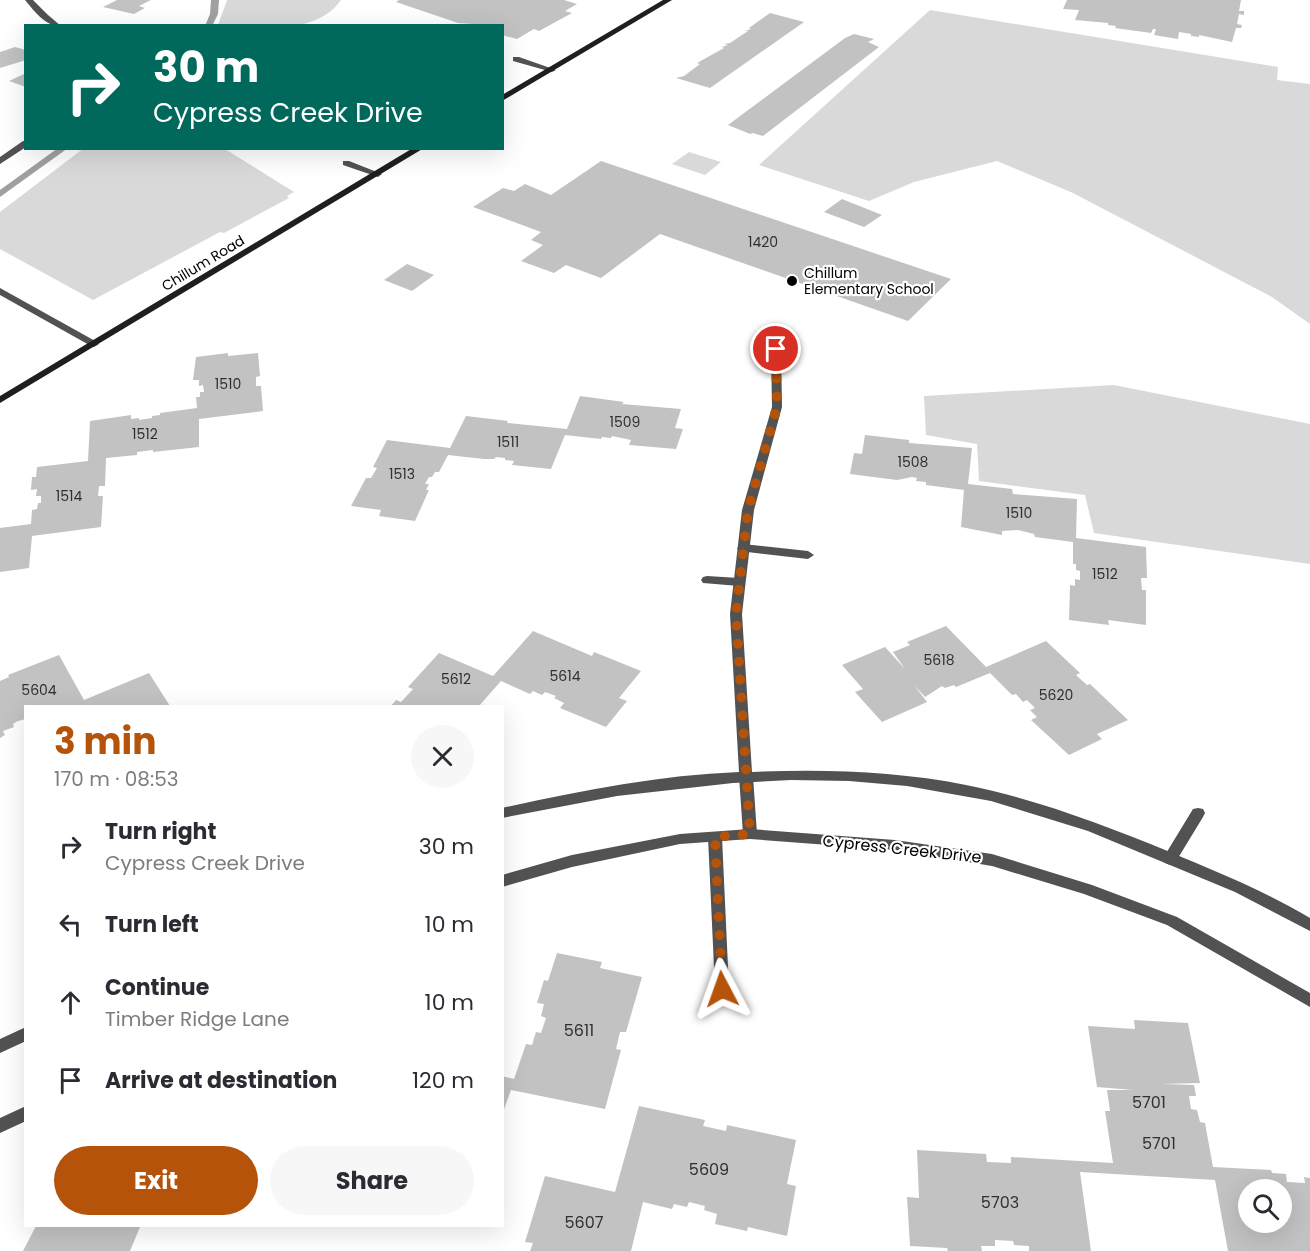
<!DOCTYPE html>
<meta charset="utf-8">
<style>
body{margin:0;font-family:Poppins,sans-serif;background:#f7f7f7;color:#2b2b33;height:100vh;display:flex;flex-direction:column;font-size:22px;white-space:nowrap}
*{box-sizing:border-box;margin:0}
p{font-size:20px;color:#7c7c81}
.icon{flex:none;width:33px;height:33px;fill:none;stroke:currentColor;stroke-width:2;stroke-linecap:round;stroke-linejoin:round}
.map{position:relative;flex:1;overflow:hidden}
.panel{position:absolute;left:24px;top:705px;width:480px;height:522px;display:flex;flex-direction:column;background:#fff;border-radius:0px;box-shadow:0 6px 24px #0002}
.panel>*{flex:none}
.top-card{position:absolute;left:24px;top:24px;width:480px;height:126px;border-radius:0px;box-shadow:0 6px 24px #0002;background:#00695c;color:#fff;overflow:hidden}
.fabs{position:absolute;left:1238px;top:1179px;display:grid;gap:12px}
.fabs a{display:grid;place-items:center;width:54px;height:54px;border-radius:50%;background:#fff;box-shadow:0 6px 24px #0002;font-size:30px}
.pin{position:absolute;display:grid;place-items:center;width:51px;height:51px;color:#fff;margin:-26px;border:3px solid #fff;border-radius:50%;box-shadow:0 2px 6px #0007}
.me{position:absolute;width:66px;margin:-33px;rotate:356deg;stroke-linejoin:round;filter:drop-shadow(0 0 4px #0008)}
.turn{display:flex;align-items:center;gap:21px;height:126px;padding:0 30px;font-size:27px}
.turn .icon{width:78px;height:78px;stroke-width:2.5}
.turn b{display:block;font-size:42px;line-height:51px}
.round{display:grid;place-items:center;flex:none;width:63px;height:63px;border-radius:32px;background:#f7f7f7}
.head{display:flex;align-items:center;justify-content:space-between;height:102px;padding:0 30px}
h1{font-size:36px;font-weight:700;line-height:45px;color:#b45309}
.primary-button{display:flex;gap:12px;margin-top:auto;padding:12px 30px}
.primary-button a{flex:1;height:69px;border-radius:36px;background:#b45309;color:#fff;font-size:24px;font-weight:700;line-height:69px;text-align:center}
.primary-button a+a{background:#f7f7f7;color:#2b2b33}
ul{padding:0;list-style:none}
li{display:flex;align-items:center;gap:18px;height:78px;padding:0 30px}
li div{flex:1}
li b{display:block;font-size:22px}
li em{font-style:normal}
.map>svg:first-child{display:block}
</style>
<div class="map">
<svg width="1310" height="1251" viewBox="0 0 1310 1251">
<rect width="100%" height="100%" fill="#fff"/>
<path fill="#d9d9d9" d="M227,0H341C315,37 258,26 218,25Z
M930,10L1278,67L1277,80L1310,84V324L1272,297L1073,193L997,161L914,182L869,201L759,165Z
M84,148L225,149L294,192L287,196L289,198L224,233L220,232L93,300L0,249V212Z
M689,152L721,162L705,175L672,164Z
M1114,385L1310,424V564L1094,533L1085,495L979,481L977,444L926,435L924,396Z"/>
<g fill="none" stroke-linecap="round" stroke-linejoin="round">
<path fill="#a0a0a0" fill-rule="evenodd" d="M211,0H219L218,14L212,26H205L210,14Z
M58,148H68L0,197V190Z"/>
</g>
<path fill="#c2c2c2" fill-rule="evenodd" d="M117,0H151L139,6L145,8L134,14L103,7Z
M399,0H564L577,4L565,11L572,13L539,31L534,29L517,39L502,35V26L458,23L396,2Z
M1067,0H1241L1239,11H1244V15L1239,14L1237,24L1242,25L1241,28H1236L1232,42L1199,35V37L1191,36V34L1179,32L1178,39L1154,35L1156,29H1153L1151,33L1115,28L1116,26L1108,25V23L1075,20L1079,10L1063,9Z
M770,13L804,22L710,88L676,78L684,76L700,64L697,63L724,48L722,47L728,45L724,44L730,43L748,31H745L751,29L749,28Z
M854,34L874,39L868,42L879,47L763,136L753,133L750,134L728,125L845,38Z
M15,47L26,50V60L0,68V52Z
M26,73V87L9,81Z
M601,161L951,279L908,321L660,234L601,278L566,265L554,273L521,261L543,245L531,240L541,232L473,207L503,188L514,191L525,184L551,195Z
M842,199L882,215L864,227L824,212Z
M407,264L434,275L412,291L384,280Z
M228,353V356L258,353L260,376L256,377V386H261L263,411L199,419V447L153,452V450L137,452V455L106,458L105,486H99L98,496H103L101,527L32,536L29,568L0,572V528L31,524L32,510L37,509L38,503H41V496H36L37,489L31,490L32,477H36L37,467L88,461L90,421L131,415V419L139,418V420L152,418V416L160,415V413L197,408L196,397H200V392H204L203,385L199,386V380H193L196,357Z
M580,396L624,402L622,404L681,409L675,428L683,429L676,449L629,445L631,440L612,436L611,438L602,437L601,439L565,435L551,469L512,465L514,461L505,460V458L496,457L494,459H484L448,455L439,472H435L432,477H429L425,484H429L426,490H429L415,521L379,516L381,510L351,506L366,478H371L377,468L373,467L387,440L450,448L466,416L508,421L507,423L567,429Z
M865,435L909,440V443L972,448L968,484L1012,489L1013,494L1077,499L1076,538L1146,547L1147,578H1141L1142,590H1146V625L1108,620L1109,625L1069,620L1070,585L1075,586V579L1080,580V571L1076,570V564H1073V542L1035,537L1034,534L1018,530L1002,531V535L961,527L964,490L926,485V482L916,481L917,478L912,477L897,480L850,474L854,453L862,454Z
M946,626L986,667L1046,641L1080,673L1076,675L1087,685L1090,684L1128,720L1097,734L1102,739L1069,755L1031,720L1037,717L1030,710L1035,708L1027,700L1023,702L1016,694L1012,695L990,673L956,687L954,685L945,688L942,686L925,697L914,685L927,702L882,722L855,692L863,689L842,665L885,647L905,669L893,652L910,645L907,642Z
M533,631L592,656L594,652L641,671L619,698L627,701L606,727L560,708L564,703L554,698L556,696L545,692L542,695L533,691L530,694L501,681L479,706H391L396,700L401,702L413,689L408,687L439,653L493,676Z
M59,655L84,700L149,673L170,706H26V719L18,721L13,724L14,727L3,731L5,735L0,738V681L9,677L8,675Z
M557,953L602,962L600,968L642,977L626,1032H620L616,1049L621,1050L605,1109L511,1090L502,1115V1076L514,1079L526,1044L532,1045L536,1032L541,1033L546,1018L541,1016L544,1004L537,1003L544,980L548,981Z
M1134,1020L1188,1023L1200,1083L1161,1084L1194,1085L1196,1096H1189L1191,1109L1197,1110L1200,1122L1205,1123L1213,1167L1271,1170L1272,1173L1286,1174L1287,1182L1305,1183L1304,1177L1310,1178V1251H1228L1215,1180L1080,1172L1091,1251H1029V1246L1014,1245L1013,1241L995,1240V1246H981L982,1251H948L947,1248L910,1246L907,1197L919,1198L917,1150L986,1154L987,1162L1011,1163V1157L1113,1163L1105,1111H1110L1107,1090H1133L1097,1087L1088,1026L1135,1029ZM1248,1190H1281V1222H1248Z
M639,1106L705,1120L703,1126L726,1131L727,1125L796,1140L787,1184L796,1186L787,1236L748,1227L747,1231L715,1224L717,1214L704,1210L705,1206L689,1202L687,1207L674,1204L672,1209L643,1202L631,1251H530L533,1243L525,1242L545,1176L615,1192Z
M36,1226H134L140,1227L130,1251H23Z"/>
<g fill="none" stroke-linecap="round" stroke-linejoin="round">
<path fill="#525252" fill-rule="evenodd" d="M513,57H519L556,70L552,72L513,61Z
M343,161H349L382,174L378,177L343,165Z
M743,544L808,551L814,555L808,559L739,551L737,548Z
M707,576L739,578L745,582L739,586L703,583L701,580L703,577Z
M746,771L751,772L753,776L757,834L755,838L750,839L745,838L743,834L739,776L741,772Z
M1198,808L1203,809L1205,813L1203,817L1175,863L1170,865L1165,863L1163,859L1165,855L1193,809Z
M715,832L720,833L722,837L729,989L727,993L722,995L717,993L715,989L708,837L710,833Z"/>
<path fill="#525252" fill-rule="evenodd" d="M25,0H33L48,15L61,26C45,26 35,12 25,0Z
M23,141H26V147L0,164V157Z
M0,288L97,342L99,344L94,347L91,346L0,295Z
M776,346L781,349L782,407L754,510L742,614L752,772C824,769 896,771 966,785C1036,799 1104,825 1170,852C1217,872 1265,891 1310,918V931L1235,892L1088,831L991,801L907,786L849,781L791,780L733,783L617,796L502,818V808C580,791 659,775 739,772L730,614L742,510L772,407L771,349Z
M750,829L895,840L992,854L1092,885L1177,917L1310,993V1007L1167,925L1084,894L992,866L895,850L750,839L680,844L572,867L502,887V875L572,855L680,834Z
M26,1027V1041L0,1053V1039Z
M26,1106V1121L0,1133V1118Z"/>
<path fill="#1f1f1f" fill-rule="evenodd" d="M663,0H672L502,101V95Z
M413,148H424L0,403V396Z"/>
</g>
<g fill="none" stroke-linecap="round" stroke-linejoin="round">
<path stroke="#b45309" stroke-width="10" stroke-dasharray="0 18" d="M722,989L715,837L750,834L736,614L748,510L777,407L776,349"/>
</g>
<circle fill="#000" stroke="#fff" stroke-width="2" cx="792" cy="281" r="6"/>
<g text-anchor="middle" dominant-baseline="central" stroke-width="4.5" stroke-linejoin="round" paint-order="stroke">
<g font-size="14" fill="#303030">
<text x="763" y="242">1420</text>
<text x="228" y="384">1510</text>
<text x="625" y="422">1509</text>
<text x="145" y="434">1512</text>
<text x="508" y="442">1511</text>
<text x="913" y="462">1508</text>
<text x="402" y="474">1513</text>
<text x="69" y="496">1514</text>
<text x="1019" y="513">1510</text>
<text x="1105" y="574">1512</text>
<text x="939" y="660">5618</text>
<text x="565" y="676">5614</text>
<text x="456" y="679">5612</text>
<text x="39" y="690">5604</text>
<text x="1056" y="695">5620</text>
</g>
<g font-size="14" fill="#000" stroke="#fff">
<text transform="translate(203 263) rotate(-31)">Chillum Road</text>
</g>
<g font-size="14" fill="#000" stroke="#fff" text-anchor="start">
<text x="804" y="273">Chillum<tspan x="804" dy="16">Elementary School</tspan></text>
</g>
<g font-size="16" fill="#000" stroke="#fff">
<text transform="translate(902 849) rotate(6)">Cypress Creek Drive</text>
</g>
<g font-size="16" fill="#303030">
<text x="579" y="1030">5611</text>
<text x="1149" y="1102">5701</text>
<text x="1159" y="1143">5701</text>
<text x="709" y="1169">5609</text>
<text x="1000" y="1202">5703</text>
<text x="584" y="1222">5607</text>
</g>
</g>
</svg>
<div class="fabs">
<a><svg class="icon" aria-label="search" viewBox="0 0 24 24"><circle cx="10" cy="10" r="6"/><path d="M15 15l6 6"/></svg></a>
</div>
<div class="pin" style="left:776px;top:349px;background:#d93025"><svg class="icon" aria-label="arrive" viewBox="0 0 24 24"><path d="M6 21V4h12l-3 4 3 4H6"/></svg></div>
<svg class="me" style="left:722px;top:989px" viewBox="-20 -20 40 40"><path d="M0-17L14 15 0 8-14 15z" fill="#b45309" stroke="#fff" stroke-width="4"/></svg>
<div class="top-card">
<div class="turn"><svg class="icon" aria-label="right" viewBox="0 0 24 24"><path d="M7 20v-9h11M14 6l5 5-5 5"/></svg><div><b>30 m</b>Cypress Creek Drive</div></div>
</div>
<section class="panel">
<div class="head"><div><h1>3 min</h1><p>170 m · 08:53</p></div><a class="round"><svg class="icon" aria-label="close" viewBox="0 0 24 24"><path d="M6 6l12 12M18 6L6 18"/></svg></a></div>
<ul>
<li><svg class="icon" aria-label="right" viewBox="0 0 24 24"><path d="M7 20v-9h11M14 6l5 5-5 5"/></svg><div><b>Turn right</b><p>Cypress Creek Drive</p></div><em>30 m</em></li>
<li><svg class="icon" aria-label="left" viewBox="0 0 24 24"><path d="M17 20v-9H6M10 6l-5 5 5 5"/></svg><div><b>Turn left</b></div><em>10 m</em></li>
<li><svg class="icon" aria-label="ahead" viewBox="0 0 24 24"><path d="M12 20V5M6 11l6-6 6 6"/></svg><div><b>Continue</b><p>Timber Ridge Lane</p></div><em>10 m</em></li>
<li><svg class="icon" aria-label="arrive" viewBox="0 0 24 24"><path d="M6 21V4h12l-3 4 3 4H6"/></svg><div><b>Arrive at destination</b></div><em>120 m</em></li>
</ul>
<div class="primary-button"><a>Exit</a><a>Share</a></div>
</section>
</div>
